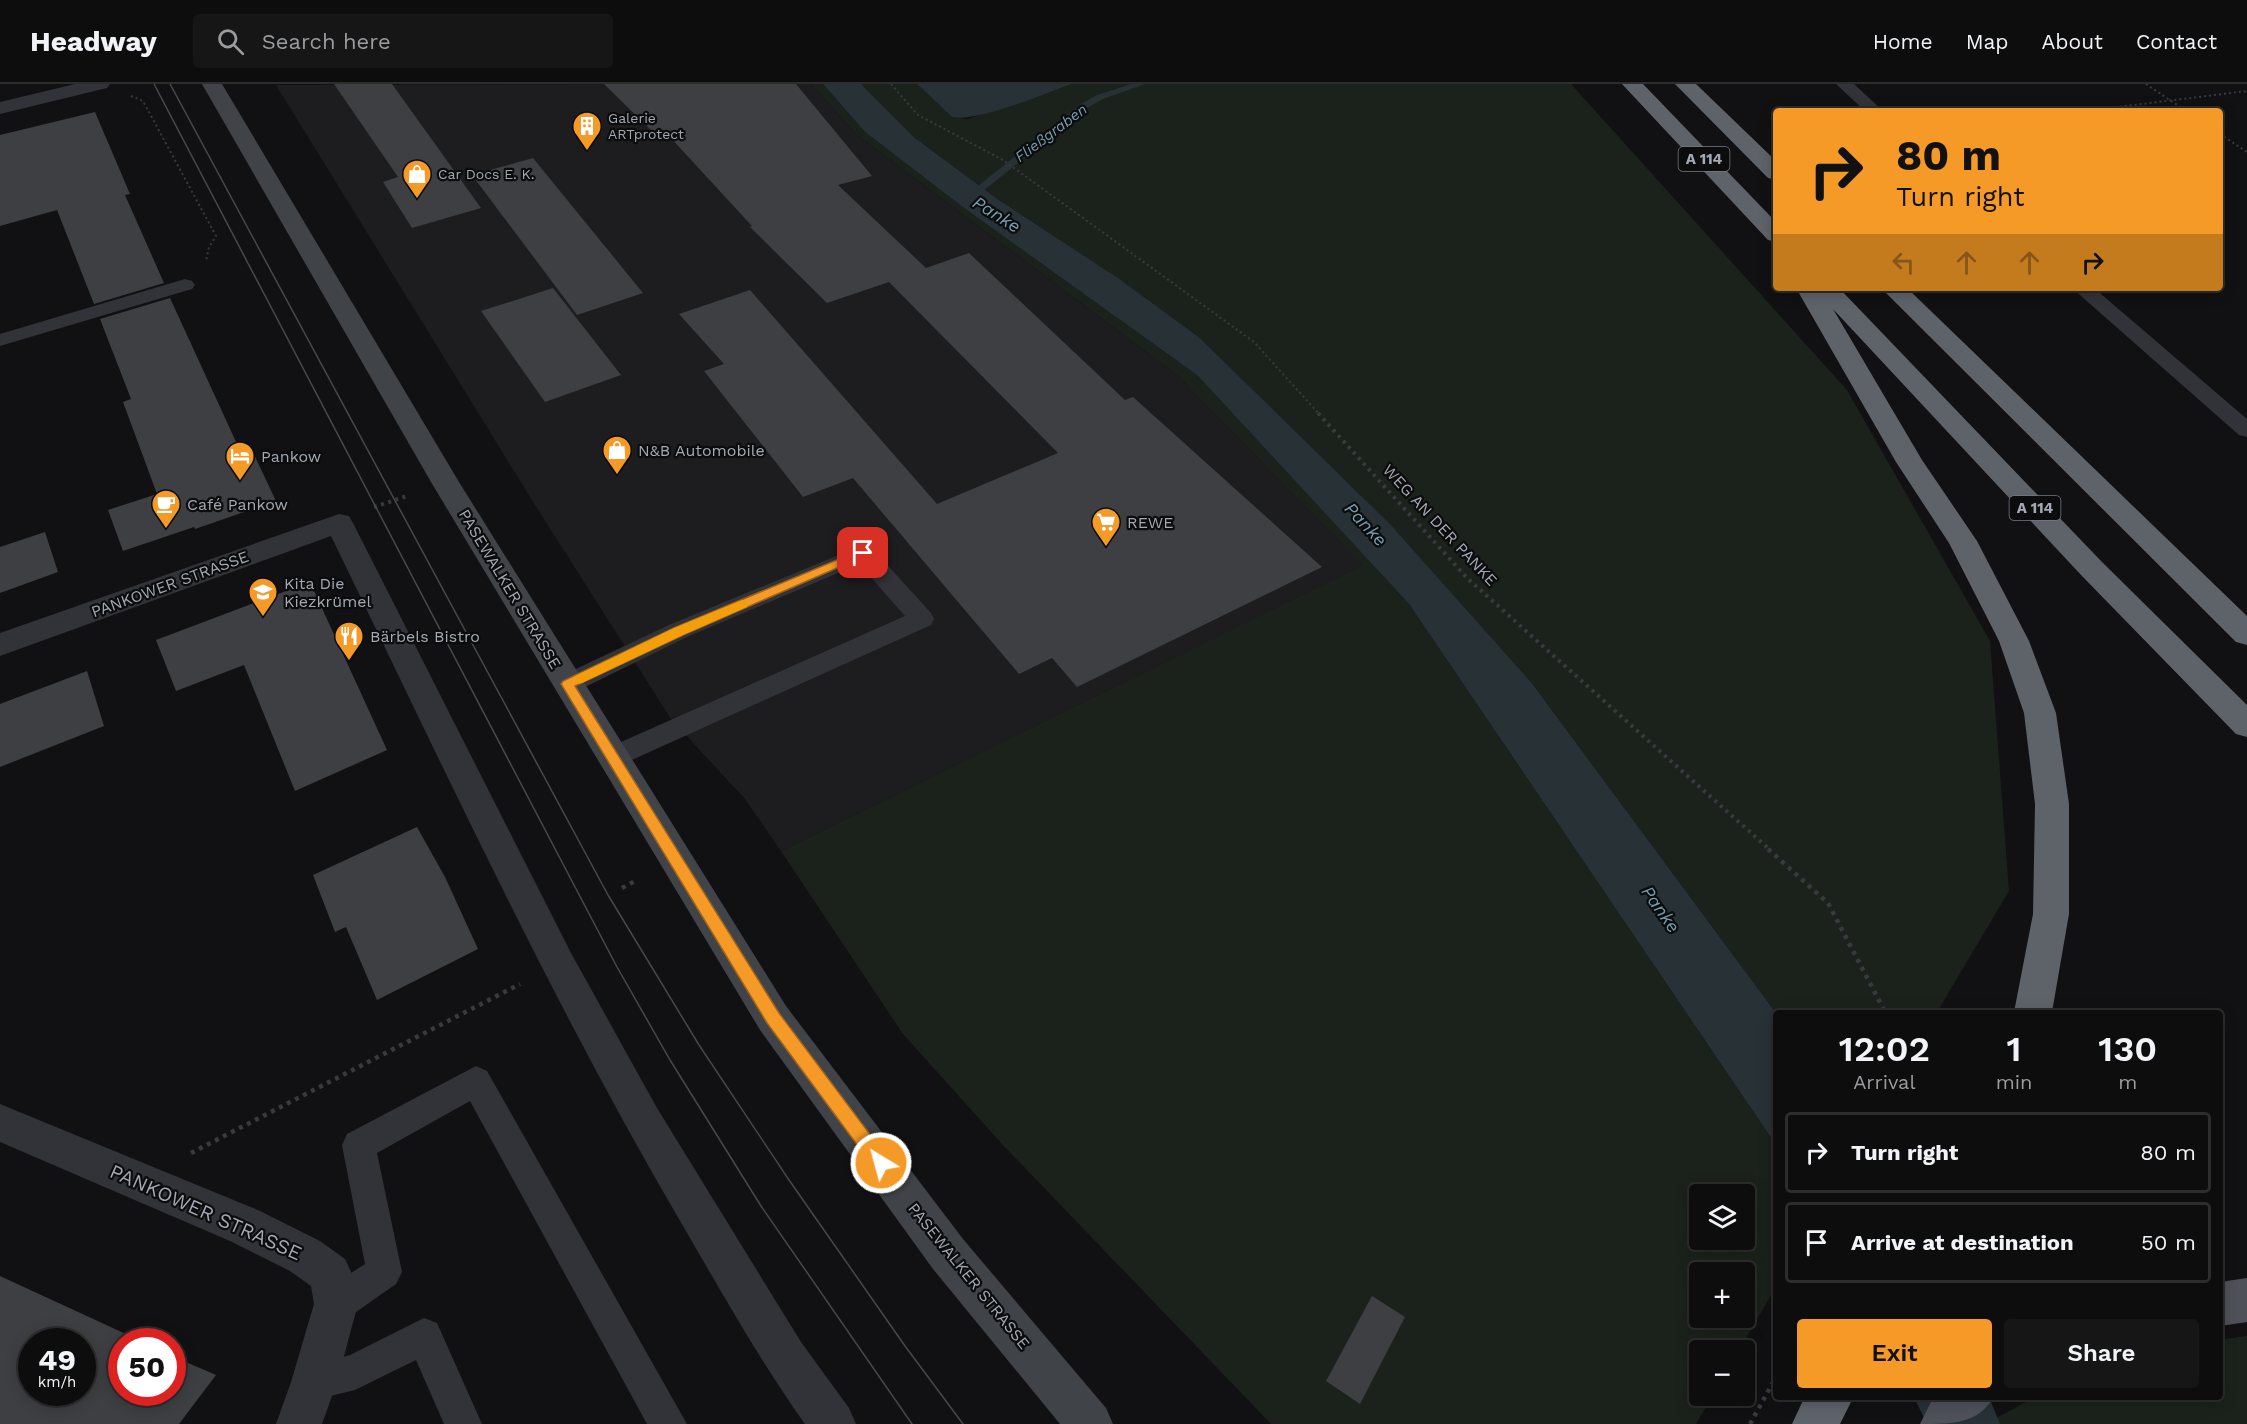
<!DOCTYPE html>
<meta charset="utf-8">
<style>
body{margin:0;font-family:"Work Sans",sans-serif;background:#161617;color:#f1f3f6;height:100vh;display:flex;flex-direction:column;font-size:22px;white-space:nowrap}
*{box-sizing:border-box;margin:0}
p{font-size:20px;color:#9a9c9e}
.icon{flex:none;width:33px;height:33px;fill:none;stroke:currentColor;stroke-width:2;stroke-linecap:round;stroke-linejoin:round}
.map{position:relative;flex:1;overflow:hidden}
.drawer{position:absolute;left:1773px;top:926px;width:450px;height:390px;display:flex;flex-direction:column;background:#0d0d0e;border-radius:6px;box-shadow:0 3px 15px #0003,0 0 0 2px #2d2d2e}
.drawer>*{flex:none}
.guide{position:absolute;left:1773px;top:24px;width:450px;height:183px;border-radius:6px;box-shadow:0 3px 15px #0003,0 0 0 2px #2d2d2e;background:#f59a26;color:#111;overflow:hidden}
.tools{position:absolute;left:1689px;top:1100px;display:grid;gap:12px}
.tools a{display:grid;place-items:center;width:66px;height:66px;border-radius:6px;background:#0d0d0e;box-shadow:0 3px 15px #0003,0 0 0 2px #2d2d2e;font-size:30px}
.speed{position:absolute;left:18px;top:1244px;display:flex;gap:12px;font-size:30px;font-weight:700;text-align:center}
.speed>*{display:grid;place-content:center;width:78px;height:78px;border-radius:50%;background:#0d0d0e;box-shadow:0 3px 15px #0003,0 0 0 2px #2d2d2e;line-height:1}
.speed small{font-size:15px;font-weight:400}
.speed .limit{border:9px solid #d22;background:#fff;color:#111}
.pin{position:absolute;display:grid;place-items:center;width:51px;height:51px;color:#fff;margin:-26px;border-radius:12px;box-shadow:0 3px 9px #0006}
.me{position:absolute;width:66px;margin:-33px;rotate:323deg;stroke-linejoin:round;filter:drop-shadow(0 0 4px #0008)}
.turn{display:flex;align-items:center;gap:21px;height:126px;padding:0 24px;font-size:27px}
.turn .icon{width:78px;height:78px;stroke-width:2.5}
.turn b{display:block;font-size:42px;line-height:51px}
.lanes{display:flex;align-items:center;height:57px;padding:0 24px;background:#0003;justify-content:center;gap:30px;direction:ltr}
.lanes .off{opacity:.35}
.eta{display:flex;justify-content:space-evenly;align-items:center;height:102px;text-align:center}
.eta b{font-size:36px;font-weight:600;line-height:42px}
.cta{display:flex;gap:12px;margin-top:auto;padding:12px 24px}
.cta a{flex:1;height:69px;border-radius:6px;background:#f59a26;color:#111;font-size:24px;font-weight:600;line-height:69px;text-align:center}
.cta a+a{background:#161617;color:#f1f3f6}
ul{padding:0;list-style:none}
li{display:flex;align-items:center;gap:18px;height:81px;margin:0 12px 9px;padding:0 12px;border:3px solid #2d2d2e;border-radius:6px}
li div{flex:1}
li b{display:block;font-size:22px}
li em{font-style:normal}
header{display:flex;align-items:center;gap:36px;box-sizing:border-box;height:84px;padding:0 30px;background:#0d0d0e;border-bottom:2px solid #2d2d2e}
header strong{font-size:28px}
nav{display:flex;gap:33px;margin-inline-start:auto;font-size:21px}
.search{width:420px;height:54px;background:#161617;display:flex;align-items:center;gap:15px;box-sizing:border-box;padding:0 21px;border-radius:6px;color:#9a9c9e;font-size:22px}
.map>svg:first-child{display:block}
</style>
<header>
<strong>Headway</strong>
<div class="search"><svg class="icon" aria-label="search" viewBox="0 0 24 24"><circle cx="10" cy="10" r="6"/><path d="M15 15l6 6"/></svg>Search here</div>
<nav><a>Home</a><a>Map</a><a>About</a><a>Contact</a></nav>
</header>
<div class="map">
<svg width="2247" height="1340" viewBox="0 0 2247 1340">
<rect width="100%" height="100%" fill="#111113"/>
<path fill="#1d1d20" d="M811,0L857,51L1178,292L1364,481L781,767L745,715L671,635L530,413L276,1Z"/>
<path fill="#1b221b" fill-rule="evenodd" d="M811,0H823L865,48L964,124L1197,291L1409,520L1776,1061V1203L1739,1266H1700V1311H1713L1696,1340H1271L1002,1060L903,950L781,767L1363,481L1178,292L857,51ZM1700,1110H1744V1155H1700ZM1700,1188H1744V1233H1700Z
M861,0H917L952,33L968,35L1072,0H1571L1847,306L1990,557L2009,807L1937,928L1776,929L1531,598L1391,441L1200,254L1121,196L999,116L915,54Z
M2247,1252V1340H1991L1998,1333L2035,1313L2220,1312V1256Z"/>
<path fill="#273136" d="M823,0H861L915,54L999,116L1121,196L1200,254L1391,441L1531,598L1776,929V1061L1409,520L1197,291L964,124L865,48Z
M917,0H1072C1045,9 977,39 952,33Z
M1914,1313H1989L2000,1340H1927Z"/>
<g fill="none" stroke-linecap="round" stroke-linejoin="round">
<path fill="#273136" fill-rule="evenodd" d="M1131,0H1145L1103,15L1087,24L973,115L964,113L1081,20L1097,11Z"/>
</g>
<path fill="#3d3f43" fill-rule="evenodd" d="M334,0H392L481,124L412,144L383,98L398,93Z
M604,0H796L872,92L838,101L926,184L969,169L1125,316L1133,313L1322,483L1077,603L1052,574L1019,590L853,394L803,413L704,287L724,280L679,230L750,206L937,420L1058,369L889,198L827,219L750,143L752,142L669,52L660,55Z
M95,28L130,110L125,111L164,199L94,220L57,126L0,142V51Z
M533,74L643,209L577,231L472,91Z
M553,204L621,291L545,318L481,227Z
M170,214L237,360L250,362L276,417L195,445L194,443L123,467L108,426L157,410L123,318L131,315L100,235Z
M45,448L58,488L0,509V463Z
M310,498L387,666L295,707L244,581L176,607L156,556Z
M87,587L104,642L0,683V620Z
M417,743L445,793L478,865L377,916L346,843L335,848L313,791Z
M0,1192L141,1257H122V1308H172V1272L216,1291L179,1340H0ZM32,1257H82V1308H32Z
M1372,1212L1405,1233L1360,1320L1326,1297Z"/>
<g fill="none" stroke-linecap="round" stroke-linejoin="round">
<path stroke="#383a3f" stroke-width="2" stroke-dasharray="2 3" stroke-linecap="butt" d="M891,0L918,31L1003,76L1254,258L1320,331
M2146,0L2186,27
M131,12L143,17L216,152L209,163L206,177
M2085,27L2247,7
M2220,50L2247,68"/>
<path stroke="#383a3f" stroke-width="4" stroke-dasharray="3 4.5" stroke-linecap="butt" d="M1318,329L1467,494L1770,766
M374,423L407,412"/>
<path stroke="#383a3f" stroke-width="4.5" stroke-dasharray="4 5" stroke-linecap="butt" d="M1768,765L1828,819L1885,928
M622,804L637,796
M191,1069L520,900
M1750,1340L1776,1293"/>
<path fill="#323338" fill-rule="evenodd" d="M1836,0H1854L1883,27H1865Z
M185,195L192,197L195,201L192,205L0,262V250Z
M2072,204H2094L2247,335V353L2239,351Z
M863,461L871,463L931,529L934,535L931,541L623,680L613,683L603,680L599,673L603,666L905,532L859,480L687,553L577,607L568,610L559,607L555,600L559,593L669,541Z
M476,982L487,987L687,1340H647L470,1017L377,1069L402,1188L396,1200L349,1233L336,1238L323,1233L318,1220L323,1207L365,1180L342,1061L347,1050Z
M424,1234L437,1239L482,1340H444L416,1276L355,1306L314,1316L301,1311L296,1298L301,1285L350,1271Z"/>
<path fill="#323338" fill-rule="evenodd" d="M75,0H110L107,4L0,30V18Z
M339,430L349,432L353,439L571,869L657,1024L801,1258L849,1324L856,1340H805C760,1277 722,1209 683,1142C552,919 444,684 331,452L0,572V549Z
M0,1020L260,1127L320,1157L345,1175L352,1190L358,1220L337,1298L322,1340H276L291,1298L314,1220L311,1202L290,1187L230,1157L0,1058Z"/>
<path fill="#404348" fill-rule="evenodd" d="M202,0H222L459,398L786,922L963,1155L1106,1324L1113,1340H1060L933,1185L760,946L431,398Z"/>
<path fill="#4e5157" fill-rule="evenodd" d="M2247,1194V1238L2220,1242V1198Z
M1934,1312H1994C1979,1340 1953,1340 1920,1340Z"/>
<path fill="#5e6269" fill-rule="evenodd" d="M1622,0H1643L1776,138V158L1768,156Z
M1675,0H1696L1776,77V96L1768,94Z
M1796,204H1839L2102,478L2247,621V653L2236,650L2082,492L1833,225L1922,376L1977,457L2029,557L2056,629L2069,720V830L2052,928H2014L2033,830L2035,720L2024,629L1999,557L1949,459L1896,378Z
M1881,204H1907L2247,532V561L2236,558Z
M1805,1312H1854L1840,1340H1792Z"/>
<path stroke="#45484d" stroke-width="1.5" d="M154,0L617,883L670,976L761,1122L912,1340
M170,0L608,811L699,961L789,1096L905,1262L963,1340"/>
</g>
<path fill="#f59a26" stroke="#9f6419" stroke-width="1.5" d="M863,465L867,466V471L683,551L575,602L779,929L887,1073L889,1079L887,1085L881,1087L875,1085L767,939L561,600L563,597L674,544Z"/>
<path fill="#f59e0b" d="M742,516L748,520L747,523L683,551L584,598L579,600L573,595L575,592L674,544Z"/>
<defs>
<g id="building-pin" transform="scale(1.5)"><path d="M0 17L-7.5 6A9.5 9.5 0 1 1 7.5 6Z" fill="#f59a26" stroke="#0c0c0d"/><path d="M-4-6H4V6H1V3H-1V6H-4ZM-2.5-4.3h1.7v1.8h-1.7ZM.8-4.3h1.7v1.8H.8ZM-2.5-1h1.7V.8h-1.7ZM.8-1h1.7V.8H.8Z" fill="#fff"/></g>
<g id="shop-pin" transform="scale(1.5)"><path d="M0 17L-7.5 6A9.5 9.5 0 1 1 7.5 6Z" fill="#f59a26" stroke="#0c0c0d"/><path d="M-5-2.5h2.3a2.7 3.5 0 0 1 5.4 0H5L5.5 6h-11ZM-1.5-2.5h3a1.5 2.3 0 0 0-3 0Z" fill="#fff"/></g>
<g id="hotel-pin" transform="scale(1.5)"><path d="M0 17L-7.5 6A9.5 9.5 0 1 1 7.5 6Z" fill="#f59a26" stroke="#0c0c0d"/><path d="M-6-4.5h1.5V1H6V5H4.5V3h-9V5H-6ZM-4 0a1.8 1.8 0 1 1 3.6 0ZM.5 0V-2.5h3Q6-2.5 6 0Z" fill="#fff"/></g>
<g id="cafe-pin" transform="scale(1.5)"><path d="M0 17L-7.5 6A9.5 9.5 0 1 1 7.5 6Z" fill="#f59a26" stroke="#0c0c0d"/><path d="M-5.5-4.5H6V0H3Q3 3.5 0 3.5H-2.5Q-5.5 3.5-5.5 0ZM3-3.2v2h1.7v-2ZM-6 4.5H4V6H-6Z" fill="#fff"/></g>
<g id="supermarket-pin" transform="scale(1.5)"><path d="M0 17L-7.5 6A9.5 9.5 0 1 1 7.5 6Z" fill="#f59a26" stroke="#0c0c0d"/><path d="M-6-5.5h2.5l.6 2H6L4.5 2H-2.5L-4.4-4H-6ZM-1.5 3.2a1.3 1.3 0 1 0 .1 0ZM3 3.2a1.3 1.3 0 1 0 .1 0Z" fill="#fff"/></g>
<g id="school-pin" transform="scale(1.5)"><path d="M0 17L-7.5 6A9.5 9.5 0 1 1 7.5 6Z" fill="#f59a26" stroke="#0c0c0d"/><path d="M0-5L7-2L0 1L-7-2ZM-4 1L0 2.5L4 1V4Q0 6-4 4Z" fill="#fff"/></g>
<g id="restaurant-pin" transform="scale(1.5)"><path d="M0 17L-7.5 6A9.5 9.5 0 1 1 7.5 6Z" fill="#f59a26" stroke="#0c0c0d"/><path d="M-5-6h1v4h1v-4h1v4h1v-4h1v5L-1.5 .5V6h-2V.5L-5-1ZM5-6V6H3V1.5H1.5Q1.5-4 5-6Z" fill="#fff"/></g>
</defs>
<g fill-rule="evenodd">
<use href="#building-pin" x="587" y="42"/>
<use href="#shop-pin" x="417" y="90"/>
<use href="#shop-pin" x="617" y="366"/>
<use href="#hotel-pin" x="240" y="372"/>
<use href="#cafe-pin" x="166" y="420"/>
<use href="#supermarket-pin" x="1106" y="438"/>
<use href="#school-pin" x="263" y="508"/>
<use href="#restaurant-pin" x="349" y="552"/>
</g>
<g text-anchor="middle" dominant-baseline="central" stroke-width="4.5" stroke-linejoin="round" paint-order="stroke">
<g font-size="14" fill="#a2a9b4" stroke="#0c0c0d" text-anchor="start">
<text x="608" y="34">Galerie<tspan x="608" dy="16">ARTprotect</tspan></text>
<text x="438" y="90">Car Docs E. K.</text>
</g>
<g font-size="15" font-style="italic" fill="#779cb0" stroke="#0c0c0d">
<text transform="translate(1051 49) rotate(-37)">Fließgraben</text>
</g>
<g fill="#0c0c0d" stroke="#757a82" stroke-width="1.5">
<rect x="1678.5" y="63" width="51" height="24" rx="4.5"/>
<rect x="2009.5" y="412" width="51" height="24" rx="4.5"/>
</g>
<g font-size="15" font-weight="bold" fill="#a2a9b4">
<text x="1704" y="75">A 114</text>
<text x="2035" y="424">A 114</text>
</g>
<g font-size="16" fill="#a2a9b4" stroke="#0c0c0d" text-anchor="start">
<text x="638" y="366">N&amp;B Automobile</text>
<text x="261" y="372">Pankow</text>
<text x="187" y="420">Café Pankow</text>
<text x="1127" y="438">REWE</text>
<text x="284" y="499">Kita Die<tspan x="284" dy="18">Kiezkrümel</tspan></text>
<text x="370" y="552">Bärbels Bistro</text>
</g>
<g font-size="16" fill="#a2a9b4" stroke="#0c0c0d">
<text transform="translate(1440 441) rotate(47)">WEG AN DER PANKE</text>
<text transform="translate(170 500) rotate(-20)">PANKOWER STRASSE</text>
<text transform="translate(510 505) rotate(59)">PASEWALKER STRASSE</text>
<text transform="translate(969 1192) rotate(51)">PASEWALKER STRASSE</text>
</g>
<g font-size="18" font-style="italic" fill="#779cb0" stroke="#0c0c0d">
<text transform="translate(997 130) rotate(32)">Panke</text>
<text transform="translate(1366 440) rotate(47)">Panke</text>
<text transform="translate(1661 825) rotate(55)">Panke</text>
</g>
<g font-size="20" fill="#a2a9b4" stroke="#0c0c0d">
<text transform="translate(206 1128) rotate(24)">PANKOWER STRASSE</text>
</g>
</g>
</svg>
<div class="tools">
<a><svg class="icon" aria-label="layers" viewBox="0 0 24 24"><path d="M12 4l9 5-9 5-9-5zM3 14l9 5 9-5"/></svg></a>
<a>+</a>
<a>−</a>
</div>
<div class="speed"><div>49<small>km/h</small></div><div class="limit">50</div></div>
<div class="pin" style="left:863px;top:469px;background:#d93025"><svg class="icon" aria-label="arrive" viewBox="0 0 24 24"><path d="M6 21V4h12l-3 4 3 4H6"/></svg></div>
<svg class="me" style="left:881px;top:1079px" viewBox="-20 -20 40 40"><circle r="17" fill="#f59a26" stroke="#fff" stroke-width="3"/><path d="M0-11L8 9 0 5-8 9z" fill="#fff"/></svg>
<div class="guide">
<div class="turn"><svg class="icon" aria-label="right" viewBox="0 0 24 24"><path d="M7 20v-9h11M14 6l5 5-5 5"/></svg><div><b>80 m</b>Turn right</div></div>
<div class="lanes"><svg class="icon off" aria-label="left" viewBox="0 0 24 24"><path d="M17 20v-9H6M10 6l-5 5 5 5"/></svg><svg class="icon off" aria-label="ahead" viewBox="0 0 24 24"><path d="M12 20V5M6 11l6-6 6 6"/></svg><svg class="icon off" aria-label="ahead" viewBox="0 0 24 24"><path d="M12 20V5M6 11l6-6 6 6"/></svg><svg class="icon" aria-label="right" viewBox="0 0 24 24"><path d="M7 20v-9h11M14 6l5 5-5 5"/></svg></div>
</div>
<section class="drawer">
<div class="eta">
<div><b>12:02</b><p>Arrival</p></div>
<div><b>1</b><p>min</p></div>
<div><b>130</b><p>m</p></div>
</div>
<ul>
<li><svg class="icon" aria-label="right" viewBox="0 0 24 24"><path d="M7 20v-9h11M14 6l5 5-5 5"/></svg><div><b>Turn right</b></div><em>80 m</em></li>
<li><svg class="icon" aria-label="arrive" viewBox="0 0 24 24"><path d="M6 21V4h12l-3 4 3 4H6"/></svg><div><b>Arrive at destination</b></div><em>50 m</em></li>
</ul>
<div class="cta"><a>Exit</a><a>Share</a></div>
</section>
</div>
